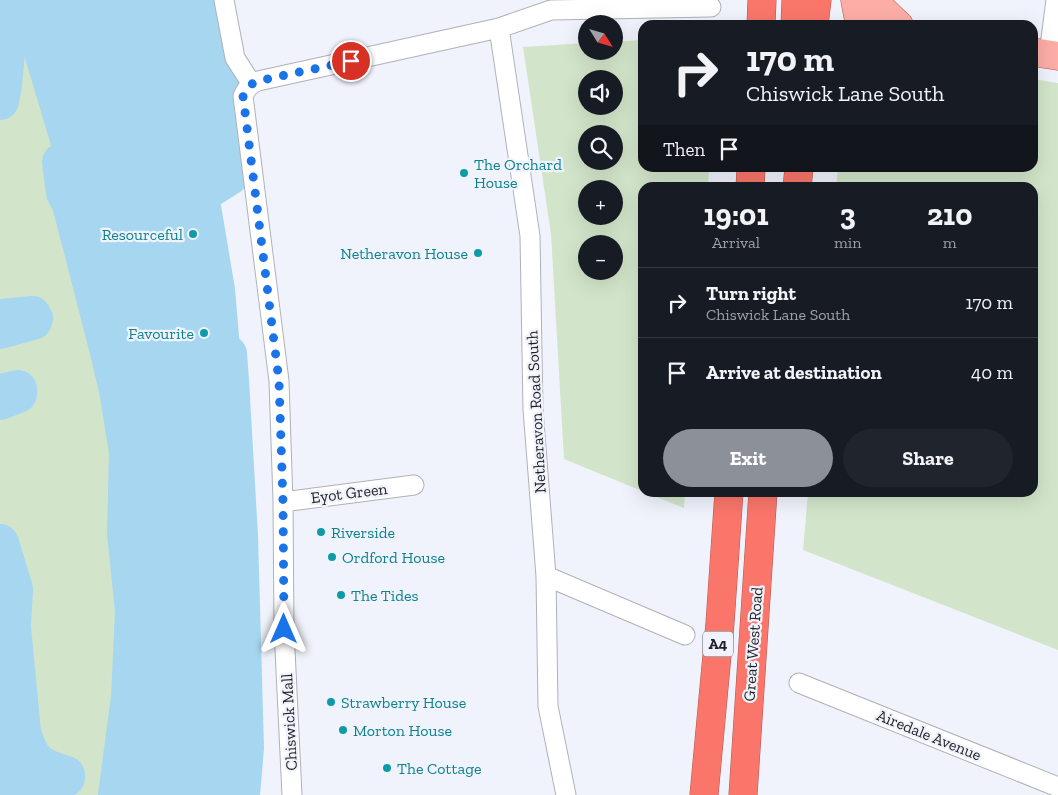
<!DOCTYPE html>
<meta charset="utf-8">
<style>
body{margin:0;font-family:"Zilla Slab",serif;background:#20242c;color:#f1f3f6;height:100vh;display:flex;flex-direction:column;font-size:19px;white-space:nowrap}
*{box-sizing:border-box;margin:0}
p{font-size:16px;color:#9ea1a6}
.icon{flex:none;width:28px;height:28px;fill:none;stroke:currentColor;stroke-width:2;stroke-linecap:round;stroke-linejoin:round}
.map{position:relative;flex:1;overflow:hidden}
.details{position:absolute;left:638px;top:182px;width:400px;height:315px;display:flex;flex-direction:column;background:#171b24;border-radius:15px;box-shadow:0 5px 20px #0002}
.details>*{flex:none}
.hud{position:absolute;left:638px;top:20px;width:400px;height:152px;border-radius:15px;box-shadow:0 5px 20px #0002;background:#171b24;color:#f1f3f6;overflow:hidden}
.needle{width:32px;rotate:127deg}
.tools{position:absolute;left:578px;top:15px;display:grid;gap:10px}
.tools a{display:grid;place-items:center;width:45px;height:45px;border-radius:50%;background:#171b24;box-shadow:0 5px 20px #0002;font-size:25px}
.pin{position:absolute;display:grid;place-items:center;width:42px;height:42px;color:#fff;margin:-21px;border:2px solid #fff;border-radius:50%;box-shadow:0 1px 5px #0007}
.me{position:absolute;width:55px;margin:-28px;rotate:0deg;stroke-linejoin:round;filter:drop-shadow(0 0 4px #0008)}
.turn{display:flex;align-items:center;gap:18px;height:105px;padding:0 25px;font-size:22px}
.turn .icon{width:65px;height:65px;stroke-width:2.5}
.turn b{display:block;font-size:35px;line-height:42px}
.then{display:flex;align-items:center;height:48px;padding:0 25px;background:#0003;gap:10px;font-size:19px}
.eta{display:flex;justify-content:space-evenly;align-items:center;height:85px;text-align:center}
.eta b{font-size:30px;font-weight:800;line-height:35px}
.cta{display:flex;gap:10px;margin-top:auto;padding:10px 25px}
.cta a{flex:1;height:58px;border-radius:30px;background:#8c9099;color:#fff;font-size:20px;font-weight:800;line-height:58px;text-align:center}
.cta a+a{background:#20242c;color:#f1f3f6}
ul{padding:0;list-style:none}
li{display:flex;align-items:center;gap:15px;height:70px;padding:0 25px;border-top:1px solid #363941}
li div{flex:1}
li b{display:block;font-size:19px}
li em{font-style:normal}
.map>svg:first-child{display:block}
</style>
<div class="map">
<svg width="1058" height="795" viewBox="0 0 1058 795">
<rect width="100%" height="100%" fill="#f1f3fc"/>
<path fill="#d2e5ca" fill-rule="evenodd" d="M21,4L34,22L74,156L61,162L65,193L71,204L108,348L118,390L128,452L126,533L134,611L130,697L117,795H43V788L47,781L66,778C40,766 31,761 22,732L12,627L14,589L0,543V401L18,394V389L0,393V330L32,321V315L0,318V307L16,304L15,300L0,299V101L3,85L9,22L17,7Z
M642,40V168H709L708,187L642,188V491L564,459L551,234L523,47L586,43V51H614V42ZM586,79H614V106H586ZM586,134H614V161H586ZM586,189H614V216H586ZM586,244H614V271H586Z
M1033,79L1058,83V650L803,550L808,493L1032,492V188L836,187L838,168H1032Z
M646,493H685L684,508Z"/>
<path fill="#a7d7f0" d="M0,0H206L224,50L238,142L228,147L230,176L200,195L216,290L221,348L228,354L230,380L239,536L245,748L241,795H117L130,697L134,611L126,533L128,452L118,390L108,348L71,204L65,193L61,162L74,156L34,22L21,5L17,7L9,22L3,85L0,101Z
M32,315L34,318L33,321L0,330V318Z
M0,543L14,589L12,627L22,732C31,762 37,766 66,775V778L47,781L43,788V795H0Z"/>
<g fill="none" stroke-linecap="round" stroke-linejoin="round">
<path stroke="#a7d7f0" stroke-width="38" d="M0,101L3,85L9,22L17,7L21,4L34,22L74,156L61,162L65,193L71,204L108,348L118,390L128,452L230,380L228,354L221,348L216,290L200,195L230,176L228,147L238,142L224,50L206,0
M0,318L32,315L34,318L33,321L0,330
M216,389L230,380L239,536L245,748L241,795
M0,393L18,389V394L0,401
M0,543L14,589L12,627L22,732C31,762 37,766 66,775V778L47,781L43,788V795
M117,795L130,697L134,611L126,533L128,452L145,439"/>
<g stroke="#afb1b9" stroke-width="21">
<path id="street" d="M224,0L235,58L251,83
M499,28L530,236L533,409L546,576L548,706L566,795
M1049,54L1056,0
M283,502L414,485
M546,576L685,635
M799,683L1058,787
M292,795L284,629L283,502L279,381L243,96C247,88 250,84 258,81L499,28L551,10L711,7"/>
</g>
<g stroke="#ad5852" stroke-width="29">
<path id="primary" d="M855,0L858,16L865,25
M876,0L882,9L899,25
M1032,52L1058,56"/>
</g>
<g stroke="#ad5852" stroke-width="29">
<path id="highway" d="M761,25L762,0
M795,25L796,0
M814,25L817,0
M750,188L751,168
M797,188L799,168
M704,795L720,623L729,492
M743,795L763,492"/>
</g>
<use href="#street" stroke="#fff" stroke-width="19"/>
<use href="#primary" stroke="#fcada6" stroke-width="28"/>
<use href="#highway" stroke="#fa766b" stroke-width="28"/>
</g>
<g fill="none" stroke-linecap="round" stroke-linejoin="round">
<path stroke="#1a73e8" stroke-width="9" stroke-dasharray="0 16.2" d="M284,629L283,502L279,381L243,96C247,88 250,84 258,81L351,61"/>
</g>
<g fill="#0f9aa8" stroke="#f1f3fc" stroke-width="2">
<circle cx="464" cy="173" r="5"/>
<circle cx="193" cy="234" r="5"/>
<circle cx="478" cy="253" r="5"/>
<circle cx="204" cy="333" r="5"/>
<circle cx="321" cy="532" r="5"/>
<circle cx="332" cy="557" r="5"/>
<circle cx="341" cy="595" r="5"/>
<circle cx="331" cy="702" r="5"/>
<circle cx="343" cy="730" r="5"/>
<circle cx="387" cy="768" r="5"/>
</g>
<g text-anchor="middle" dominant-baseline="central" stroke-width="4.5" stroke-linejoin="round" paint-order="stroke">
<rect fill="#f1f3fc" stroke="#5e5f64" stroke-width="1" x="703" y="631.5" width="30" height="25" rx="4"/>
<g font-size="15" font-weight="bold" fill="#1f2023">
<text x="718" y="644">A4</text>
</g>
<g font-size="16" fill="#0d838f" stroke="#f1f3fc" text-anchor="start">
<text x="474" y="164">The Orchard<tspan x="474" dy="18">House</tspan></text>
<text x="183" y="234" text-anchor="end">Resourceful</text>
<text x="468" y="253" text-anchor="end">Netheravon House</text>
<text x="194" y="333" text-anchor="end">Favourite</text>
<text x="331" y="532">Riverside</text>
<text x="342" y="557">Ordford House</text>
<text x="351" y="595">The Tides</text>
<text x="341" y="702">Strawberry House</text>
<text x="353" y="730">Morton House</text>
<text x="397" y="768">The Cottage</text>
</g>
<g font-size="16" fill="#1f2023" stroke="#f1f3fc">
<text transform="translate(536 412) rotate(-93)">Netheravon Road South</text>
<text transform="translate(349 493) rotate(-7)">Eyot Green</text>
<text transform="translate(753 644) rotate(-86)">Great West Road</text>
<text transform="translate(289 722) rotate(-93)">Chiswick Mall</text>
<text transform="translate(929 735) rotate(22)">Airedale Avenue</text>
</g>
</g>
</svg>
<div class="tools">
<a><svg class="needle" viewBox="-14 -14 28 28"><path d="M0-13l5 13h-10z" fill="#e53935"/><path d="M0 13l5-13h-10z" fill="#9ea1a6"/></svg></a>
<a><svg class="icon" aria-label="sound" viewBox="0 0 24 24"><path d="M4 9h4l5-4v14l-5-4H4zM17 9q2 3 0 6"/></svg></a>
<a><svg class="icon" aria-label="search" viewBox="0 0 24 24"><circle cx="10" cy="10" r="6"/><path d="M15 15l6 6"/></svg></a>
<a>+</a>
<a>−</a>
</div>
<div class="pin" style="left:351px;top:61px;background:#d93025"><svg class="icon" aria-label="arrive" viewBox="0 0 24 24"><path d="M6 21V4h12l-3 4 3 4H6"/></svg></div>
<svg class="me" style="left:284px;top:629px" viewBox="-20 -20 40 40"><path d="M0-17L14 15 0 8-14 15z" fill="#1a73e8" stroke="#fff" stroke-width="4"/></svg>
<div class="hud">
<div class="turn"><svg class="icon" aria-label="right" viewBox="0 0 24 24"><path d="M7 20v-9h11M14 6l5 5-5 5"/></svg><div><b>170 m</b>Chiswick Lane South</div></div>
<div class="then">Then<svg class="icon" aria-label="arrive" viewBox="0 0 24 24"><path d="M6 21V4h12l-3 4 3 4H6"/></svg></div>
</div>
<section class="details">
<div class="eta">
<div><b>19:01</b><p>Arrival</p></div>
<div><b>3</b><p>min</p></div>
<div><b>210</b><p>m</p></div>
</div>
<ul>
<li><svg class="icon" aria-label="right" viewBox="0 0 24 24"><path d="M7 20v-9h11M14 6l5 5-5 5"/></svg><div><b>Turn right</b><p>Chiswick Lane South</p></div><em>170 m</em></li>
<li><svg class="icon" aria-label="arrive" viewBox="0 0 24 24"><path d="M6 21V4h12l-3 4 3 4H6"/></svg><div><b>Arrive at destination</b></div><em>40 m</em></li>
</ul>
<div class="cta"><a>Exit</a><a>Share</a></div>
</section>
</div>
